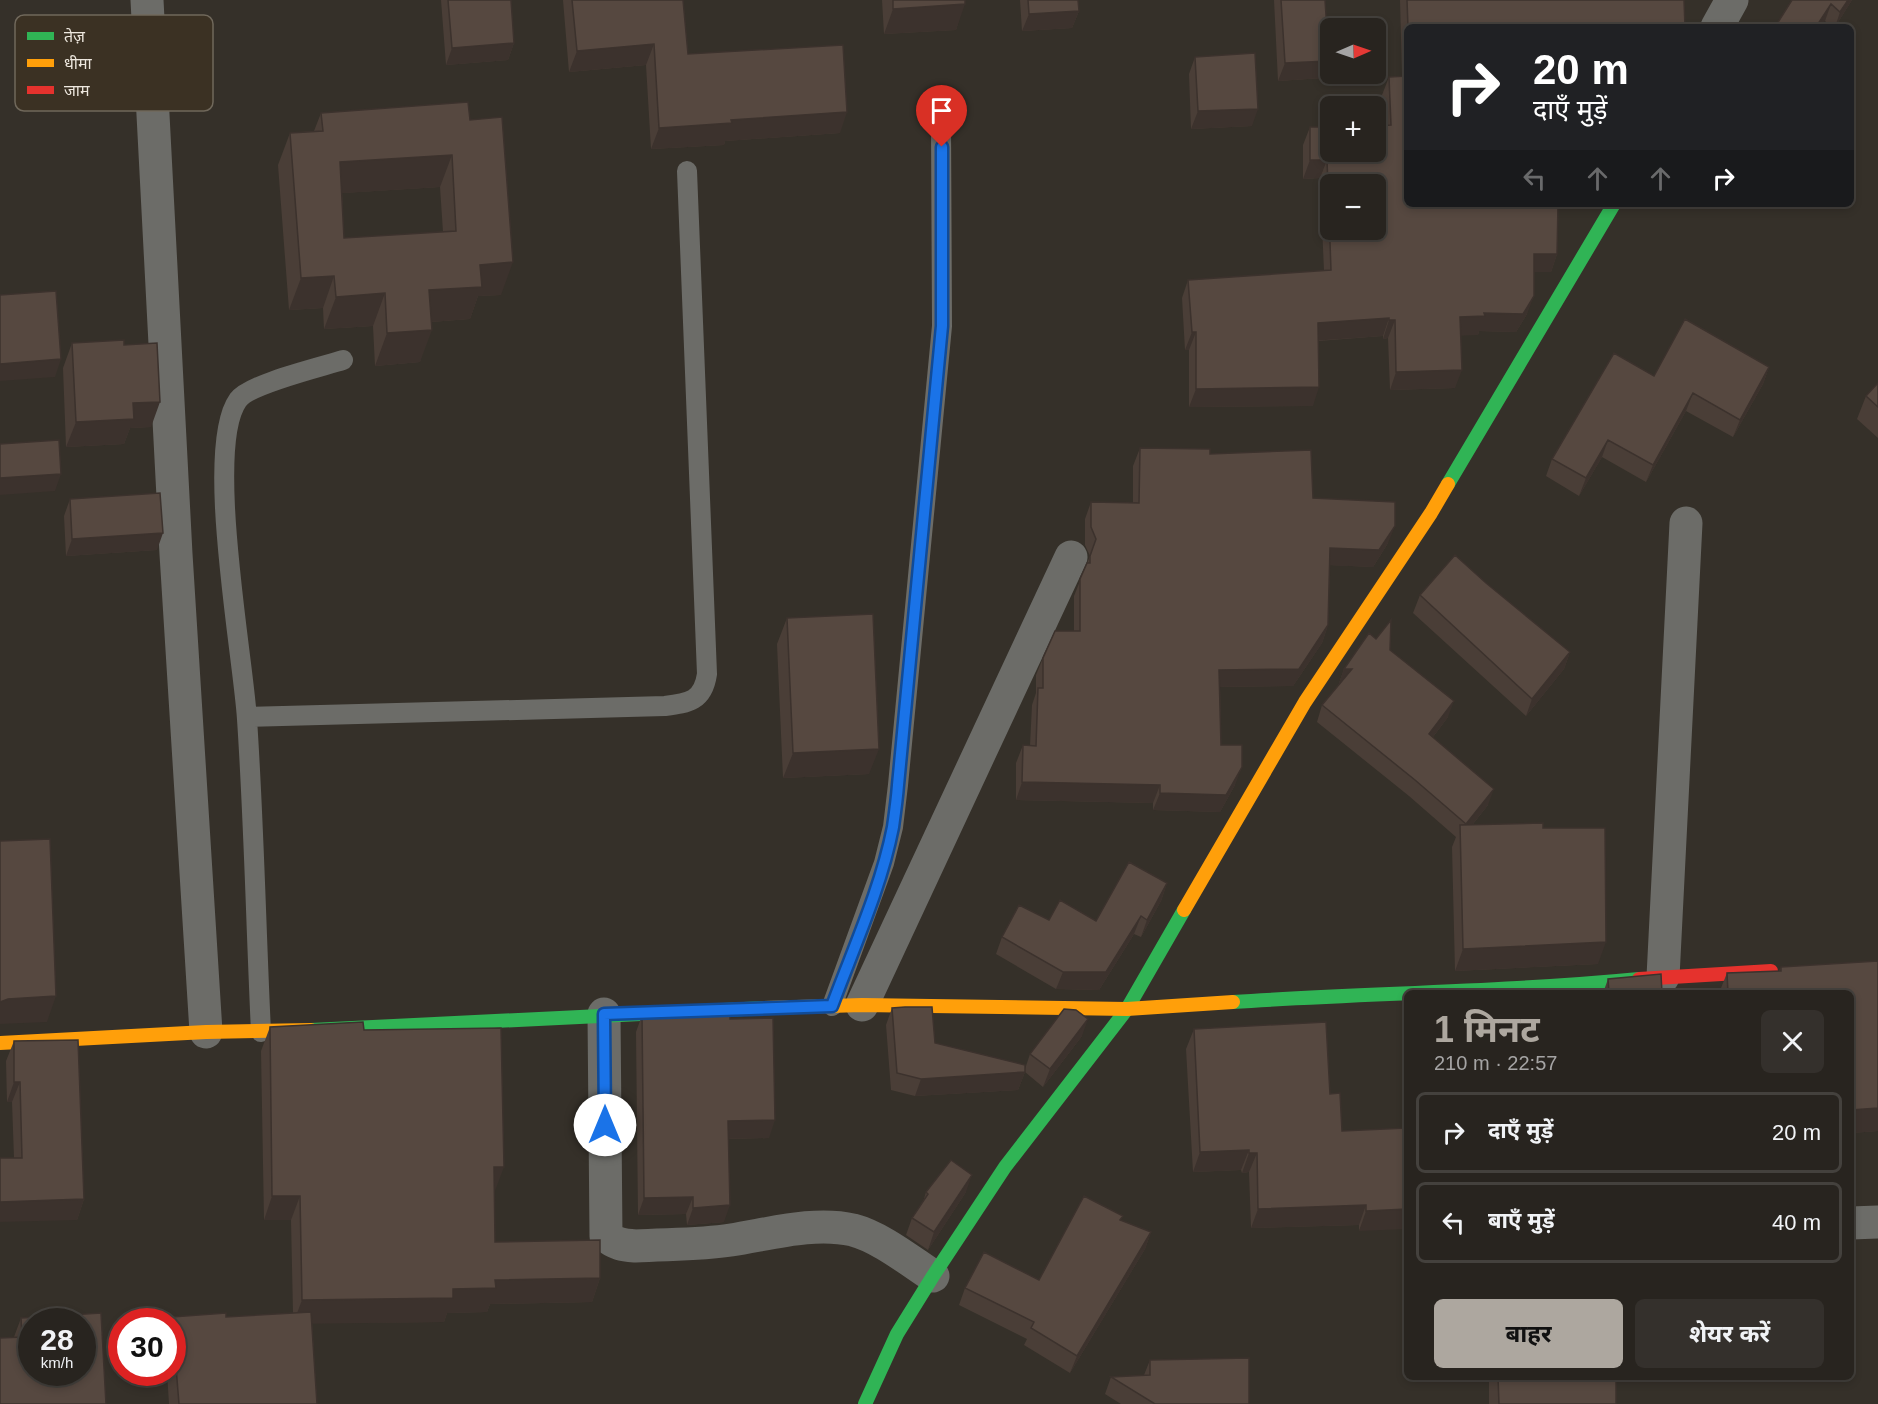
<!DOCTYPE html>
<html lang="hi">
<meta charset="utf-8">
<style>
body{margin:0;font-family:Helvetica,"Noto Sans Devanagari",sans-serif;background:#34302c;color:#f1f3f6;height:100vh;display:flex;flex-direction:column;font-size:22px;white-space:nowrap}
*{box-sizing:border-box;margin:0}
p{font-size:20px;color:#a5a4a4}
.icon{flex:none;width:33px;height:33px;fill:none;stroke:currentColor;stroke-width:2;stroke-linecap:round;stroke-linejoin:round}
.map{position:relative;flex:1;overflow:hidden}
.side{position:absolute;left:1404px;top:990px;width:450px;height:390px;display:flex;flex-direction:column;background:#28241f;border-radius:9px;box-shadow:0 3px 9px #0003,0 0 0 2px #44413d}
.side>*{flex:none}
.hud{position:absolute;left:1404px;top:24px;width:450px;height:183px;border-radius:9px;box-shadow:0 3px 9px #0003,0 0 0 2px #44413d;background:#202124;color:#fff;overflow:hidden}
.needle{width:39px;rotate:88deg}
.buttons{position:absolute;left:1320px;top:18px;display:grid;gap:12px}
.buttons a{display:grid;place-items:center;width:66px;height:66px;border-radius:9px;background:#28241f;box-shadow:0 3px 9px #0003,0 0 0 2px #44413d;font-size:30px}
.speed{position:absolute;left:18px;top:1308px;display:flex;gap:12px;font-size:30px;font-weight:700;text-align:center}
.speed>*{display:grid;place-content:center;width:78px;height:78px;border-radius:50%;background:#28241f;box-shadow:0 3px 9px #0003,0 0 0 2px #44413d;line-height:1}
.speed small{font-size:15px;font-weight:400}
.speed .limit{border:9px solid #d22;background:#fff;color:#111}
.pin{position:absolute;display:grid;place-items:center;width:51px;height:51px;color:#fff;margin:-62px -26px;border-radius:50% 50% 50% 0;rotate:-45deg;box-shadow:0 0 6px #0007}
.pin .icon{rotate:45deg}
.me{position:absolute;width:66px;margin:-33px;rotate:0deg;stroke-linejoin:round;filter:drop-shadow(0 0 4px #0008)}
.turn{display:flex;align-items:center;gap:21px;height:126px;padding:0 30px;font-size:27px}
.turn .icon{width:78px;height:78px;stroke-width:2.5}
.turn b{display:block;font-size:42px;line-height:51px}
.lanes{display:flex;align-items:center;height:57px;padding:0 30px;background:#0003;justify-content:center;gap:30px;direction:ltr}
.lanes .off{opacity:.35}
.round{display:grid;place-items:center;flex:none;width:63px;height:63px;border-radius:9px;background:#34302c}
.summary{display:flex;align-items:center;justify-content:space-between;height:102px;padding:0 30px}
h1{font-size:36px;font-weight:700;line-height:45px;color:#ada79f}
.cta{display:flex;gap:12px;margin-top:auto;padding:12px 30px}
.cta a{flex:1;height:69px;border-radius:9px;background:#ada79f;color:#111;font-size:24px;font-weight:700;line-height:69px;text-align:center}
.cta a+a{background:#34302c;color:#f1f3f6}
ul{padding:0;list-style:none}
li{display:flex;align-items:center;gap:18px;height:81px;margin:0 12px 9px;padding:0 18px;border:3px solid #44413d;border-radius:9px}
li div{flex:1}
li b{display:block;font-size:22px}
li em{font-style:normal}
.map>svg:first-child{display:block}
</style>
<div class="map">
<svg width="1878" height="1404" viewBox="0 0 1878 1404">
<rect width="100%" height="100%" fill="#353029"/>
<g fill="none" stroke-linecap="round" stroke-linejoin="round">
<path stroke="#6c6c68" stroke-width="20" d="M247,717L665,706C689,703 703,701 707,674L687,171
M832,1006L884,863L893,827L898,785L942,326L941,124
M261,1032C256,928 254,823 247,719C243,655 204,447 238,400C249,384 321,367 343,360"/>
<path stroke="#6c6c68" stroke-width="33" d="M147,0L176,554L206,1032
M1717,27L1732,0
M1663,977L1686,523
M862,1005L1071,557
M604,1014L606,1236C615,1244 623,1245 635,1246C667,1244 700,1245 731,1240C770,1234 814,1221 853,1230C880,1237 910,1261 933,1276
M1851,1223L1878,1222"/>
<path stroke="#30b455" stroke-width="14" d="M1448,484L1614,204
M1233,1002C1368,993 1504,992 1639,979
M311,1030L764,1008
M865,1404L897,1334L933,1276L1005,1167L1127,1009L1184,910"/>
<path stroke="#ff9f0a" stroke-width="14" d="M1184,910L1305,702L1431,513L1448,484
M764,1008L862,1005L1127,1009L1233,1002
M0,1043L206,1032L311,1030"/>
<path stroke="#e5322d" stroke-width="14" d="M1639,979L1771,971"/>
</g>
<path fill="#4a3e37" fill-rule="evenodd" d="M441,0H511L514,43L508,60L446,65Z
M563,0H683L688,54L840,133L725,141L724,145L651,149L646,65L569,72Z
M882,0H965L956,30L884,34Z
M1020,0H1078L1079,11L1072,28L1022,31Z
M1274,0H1325L1323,78L1278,81Z
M1400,0H1684L1685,27H1407V204L1557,254L1551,272H1534L1527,314L1516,332L1479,331L1478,335H1460L1455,388L1390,390L1388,338L1383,339V336L1318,341L1313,406L1189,407V350H1185L1182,298L1188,280L1324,271L1320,178L1303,179V145L1310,127L1383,126L1382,95L1389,77L1402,76Z
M1792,0H1852L1835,27H1831L1825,21Z
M1195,57L1252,126L1191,129L1189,74Z
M321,113L470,120L501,295L478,296L470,319L431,322L420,362L375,366L373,326L324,329L323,308L289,310L278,165L290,133L314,131ZM440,187L443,232L344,238L342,193Z
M72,343L124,345L151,427L130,428L124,444L66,447L63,368Z
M1769,367L1763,384L1733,437L1686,411L1646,482L1602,457L1579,496L1546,476L1552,459L1654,376Z
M1878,383V438L1857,419L1866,396Z
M1140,448L1210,454L1313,498L1388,543L1373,567L1330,565L1328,625L1322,643L1293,686L1220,687L1221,745L1235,785L1220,812L1153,810V803L1016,800V763L1023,745L1030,746L1032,705L1036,693V675L1043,658L1074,631V596L1090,556L1085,545V519L1091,502L1133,503V466Z
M70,499L157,550L66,556L64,516Z
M1486,583L1570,652L1564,669L1526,716L1413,613L1420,595Z
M787,618L869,774L783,778L777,644Z
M1390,650L1448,717L1433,737L1488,805L1473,824L1543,828L1598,964L1455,971L1452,847L1456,837L1409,796L1317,722L1322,705L1338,686L1344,669Z
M1167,883L1161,901L1141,937L1134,934L1099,990L1056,989L996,954L1002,937L1049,920L1096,921Z
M1878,961V1131L1851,1133V993H1719L1727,973L1779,971L1781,967Z
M1608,979L1662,993H1603Z
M892,1008L935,1043L1025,1069L1030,1054L1082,1036L1043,1087L1025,1072L1018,1090L915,1096L891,1090L886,1025Z
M642,1015L730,1019L769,1138L728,1139L724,1222L687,1225L686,1214L638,1215L636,1032Z
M270,1027L364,1030L495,1191H494L495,1242L600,1278L592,1302L490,1304L487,1312L447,1313L444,1322L312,1323L317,1404H169L167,1372H172V1322H170L172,1317H226L293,1313L291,1220H264L261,1051Z
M1194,1029L1330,1094L1342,1131L1407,1128L1359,1231V1225L1251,1228L1249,1172L1242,1173L1241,1170L1193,1172L1186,1049Z
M14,1041L84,1199L77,1220L14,1158L12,1102H7L6,1061Z
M926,1192H966L928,1250L906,1235L912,1218L923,1202Z
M1121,1221L1151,1232L1145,1249L1070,1373L1024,1345L1027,1339L959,1305L965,1288L1039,1280Z
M21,1318L106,1404L14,1337Z
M1150,1360L1249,1404H1121L1105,1394L1111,1377L1144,1375Z
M1489,1377H1616V1404H1489Z"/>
<path fill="#3c322d" d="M1848,0H1852L1835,27L1840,12Z
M965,4L956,30L884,34L893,9Z
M1831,4L1825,21L1821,27H1816Z
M1079,11L1072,28L1022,31L1029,14Z
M514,43L508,60L446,65L452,48Z
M654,44L646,65L569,72L577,51Z
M1329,61L1323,78L1278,81L1285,63Z
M1258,109L1252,126L1191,129L1198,111Z
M847,112L840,133L725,141L724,145L651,149L659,128L731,120Z
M452,155L440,187L328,194L340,162Z
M1310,160H1327L1320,178L1303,179Z
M1534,254H1557L1551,272H1528Z
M513,262L501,295L478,296L470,319L417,323L429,290L480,265Z
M334,276L323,308L289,310L301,278Z
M385,293L373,326L324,329L336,297Z
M1534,296L1527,314L1516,332L1479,331L1478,335L1453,336L1460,317L1484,313Z
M1389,318L1383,336L1311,341L1318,323Z
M1389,320H1395L1388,338L1383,339Z
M432,330L420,362L375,366L387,333Z
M1192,332H1196L1189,350H1185Z
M61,359L55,377L0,381V364Z
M1769,367L1763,384L1733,437L1740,420Z
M1462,370L1455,388L1390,390L1396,372Z
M1319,387L1313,406L1189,407L1196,389Z
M1693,393L1686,411L1646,482L1653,465Z
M160,402L151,427L130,428L124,444L66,447L76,422L133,403Z
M1608,440L1602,457L1579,496L1586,478Z
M61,474L55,491L0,495V478Z
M1395,526L1388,543L1373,567L1324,565L1330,548Z
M163,533L157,550L66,556L72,539Z
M1328,625L1322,643L1293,686L1213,687L1219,670Z
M1570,652L1564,669L1526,716L1532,699Z
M1344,669H1352L1338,686Z
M1454,701L1448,717L1423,750L1429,734Z
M879,749L869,774L783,778L793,753Z
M1242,767L1235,785L1220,812L1153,810L1160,793Z
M1022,782L1160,785L1153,803L1016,800Z
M1494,789L1488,805L1460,840L1466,824Z
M1167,883L1161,901L1141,937L1147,920Z
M1141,916L1134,934L1099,990L1056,989L1063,972Z
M1606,942L1598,964L1455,971L1463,949Z
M56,996L47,1022L0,1024V1002L8,999Z
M1088,1019L1082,1036L1043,1087L1050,1069Z
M1025,1072L1018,1090L915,1096L921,1079Z
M14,1082H20L12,1102H7Z
M1878,1108V1131L1851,1133V1110Z
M775,1120L769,1138L722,1139L728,1121Z
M1249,1150L1241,1170L1193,1172L1200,1152Z
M1249,1153H1257L1249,1172L1242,1173Z
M494,1167H504L495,1191H485Z
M972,1175L966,1192L928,1250L934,1232Z
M272,1196H300L291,1220H264Z
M693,1197L686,1214L638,1215L644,1198Z
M84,1199L77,1220L0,1222V1202Z
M730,1205L724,1222L687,1225L693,1208Z
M1366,1205L1359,1225L1251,1228L1258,1209Z
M1407,1209V1229L1359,1231L1366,1211Z
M1151,1232L1145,1249L1070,1373L1077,1356Z
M600,1278L592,1302L490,1304L487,1312L447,1313L444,1322L293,1324L302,1300L453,1289L495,1280Z"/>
<path fill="#564840" stroke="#3c322d" stroke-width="1.5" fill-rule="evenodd" d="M448,0H511L514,43L452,48Z
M572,0H683L688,54L843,45L847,112L731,120L732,123L659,128L654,44L577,51Z
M893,0H965V4L893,9Z
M1028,0H1078L1079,11L1029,14Z
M1281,0H1325L1329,61L1285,63Z
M1407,0H1684L1685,27H1408Z
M1792,0H1848L1840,12L1831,4L1816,27H1775Z
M1255,53L1258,109L1198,111L1195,57Z
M1407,76V204H1558L1557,254H1534V296L1523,314L1484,313L1485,316L1460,317L1462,370L1396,372L1395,320H1389V318L1318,323L1319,387L1196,389V332H1192L1188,280L1331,270L1327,160H1310V127H1330V152H1376V126L1391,125L1389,77ZM1330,184H1376V230H1330Z
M468,102L470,120L502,117L513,262L480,265L482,287L429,290L432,330L387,333L385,293L336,297L334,276L301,278L290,133L323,131L321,113ZM452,155L456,231L344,238L340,162Z
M56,291L61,359L0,364V295Z
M1685,319L1769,367L1740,420L1693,393L1653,465L1608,440L1586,478L1552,459L1614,353L1654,376Z
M124,340V345L157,343L160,402L133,403L134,419L76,422L72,343Z
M1878,383V407L1866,396Z
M59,440L61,474L0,478V444Z
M1140,448L1210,449V454L1311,450L1313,498L1395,502V526L1379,550L1330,548L1328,625L1299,669L1219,670L1221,745H1242V767L1226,795L1160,793V785L1022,782L1023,745L1036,746L1038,688H1043V658L1055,631H1080V579L1087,563H1090V556L1096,539L1091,527V502L1139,503Z
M160,493L163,533L72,539L70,499Z
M1455,555L1486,583L1570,652L1532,699L1420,595Z
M873,614L879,749L793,753L787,618Z
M1391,620L1390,650L1454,701L1429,734L1494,789L1466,824L1415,780L1322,705L1352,669H1344L1369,633L1376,639Z
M1543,823V828H1605L1606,942L1463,949L1460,825Z
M50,839L56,996L8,999L0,1002V841Z
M1129,862L1167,883L1147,920L1141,916L1106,972H1063L1002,937L1019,905L1049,920L1060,900L1096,921Z
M1878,961V1108L1851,1110V993H1728L1727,973L1781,971V967Z
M1661,974L1662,993H1609L1608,979Z
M905,1007H932L935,1043L1025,1065V1072L921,1079L897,1073L892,1008Z
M1064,1009L1076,1010L1088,1019L1050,1069L1030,1054Z
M730,1012V1019L773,1018L775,1120L728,1121L730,1205L693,1208V1197L644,1198L642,1015Z
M363,1022L364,1030L501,1028L504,1167H494L495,1242L600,1240V1278L495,1280L496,1288L453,1289V1298L302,1300L300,1196H272L270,1027Z
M1326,1022L1330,1094L1340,1093L1342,1131L1407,1128V1209L1366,1211V1205L1258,1209L1257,1153H1249V1150L1200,1152L1194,1029Z
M78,1040L84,1199L0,1202V1158H22L20,1082H14V1041Z
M951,1160L972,1175L934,1232L912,1218L928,1194L926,1192Z
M1084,1196L1123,1216L1120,1220L1151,1232L1077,1356L1031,1328L1034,1322L965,1288L984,1252L1039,1280Z
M311,1312L317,1404H179L172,1317L226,1313V1317Z
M101,1313L106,1404H0V1338L22,1337L21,1318ZM32,1322H82V1372H32Z
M1249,1358V1404H1155L1111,1377L1150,1375V1360Z
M1498,1377H1616V1404H1499Z"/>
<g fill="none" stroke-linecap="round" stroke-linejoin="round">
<g stroke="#114b97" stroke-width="15">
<path id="route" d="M605,1125L604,1014L832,1006C854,947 881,888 893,827C895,813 897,799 898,785L942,326V147"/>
</g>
<use href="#route" stroke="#1a73e8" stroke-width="10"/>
</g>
<rect x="15" y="15" width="198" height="96" rx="9" fill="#3b3123" stroke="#70685b" stroke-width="1.5"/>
<rect x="27" y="32" width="27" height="8" fill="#30b455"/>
<rect x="27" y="59" width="27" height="8" fill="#ff9f0a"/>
<rect x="27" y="86" width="27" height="8" fill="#e5322d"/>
<g font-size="16" fill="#ede7de">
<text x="64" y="42">तेज़</text>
<text x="64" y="69">धीमा</text>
<text x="64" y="96">जाम</text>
</g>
</svg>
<div class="buttons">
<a><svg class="needle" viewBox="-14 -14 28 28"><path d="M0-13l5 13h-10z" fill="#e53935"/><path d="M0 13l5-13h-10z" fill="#a5a4a4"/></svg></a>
<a>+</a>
<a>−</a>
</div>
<div class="speed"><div>28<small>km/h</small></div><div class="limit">30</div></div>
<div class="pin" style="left:942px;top:147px;background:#d93025"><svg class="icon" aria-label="arrive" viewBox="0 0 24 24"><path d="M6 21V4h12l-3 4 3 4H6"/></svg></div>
<svg class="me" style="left:605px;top:1125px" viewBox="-20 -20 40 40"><circle r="19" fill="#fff"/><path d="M0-13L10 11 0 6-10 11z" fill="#1a73e8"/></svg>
<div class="hud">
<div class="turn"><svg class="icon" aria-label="right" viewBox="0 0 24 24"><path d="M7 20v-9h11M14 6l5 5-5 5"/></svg><div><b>20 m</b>दाएँ मुड़ें</div></div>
<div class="lanes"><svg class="icon off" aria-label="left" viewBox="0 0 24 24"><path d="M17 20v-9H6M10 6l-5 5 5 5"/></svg><svg class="icon off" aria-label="ahead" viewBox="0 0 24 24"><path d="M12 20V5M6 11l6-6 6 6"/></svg><svg class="icon off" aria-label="ahead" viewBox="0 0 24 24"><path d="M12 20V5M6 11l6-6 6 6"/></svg><svg class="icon" aria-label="right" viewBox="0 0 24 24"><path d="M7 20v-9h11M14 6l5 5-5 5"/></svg></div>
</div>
<section class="side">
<div class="summary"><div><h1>1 मिनट</h1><p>210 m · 22:57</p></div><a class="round"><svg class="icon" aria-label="close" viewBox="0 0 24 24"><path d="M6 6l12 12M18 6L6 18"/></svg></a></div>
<ul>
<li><svg class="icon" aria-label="right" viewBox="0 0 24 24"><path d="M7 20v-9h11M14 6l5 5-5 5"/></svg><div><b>दाएँ मुड़ें</b></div><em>20 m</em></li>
<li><svg class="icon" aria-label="left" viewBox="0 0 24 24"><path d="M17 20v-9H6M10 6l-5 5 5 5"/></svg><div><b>बाएँ मुड़ें</b></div><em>40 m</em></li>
</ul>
<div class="cta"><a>बाहर</a><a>शेयर करें</a></div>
</section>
</div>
